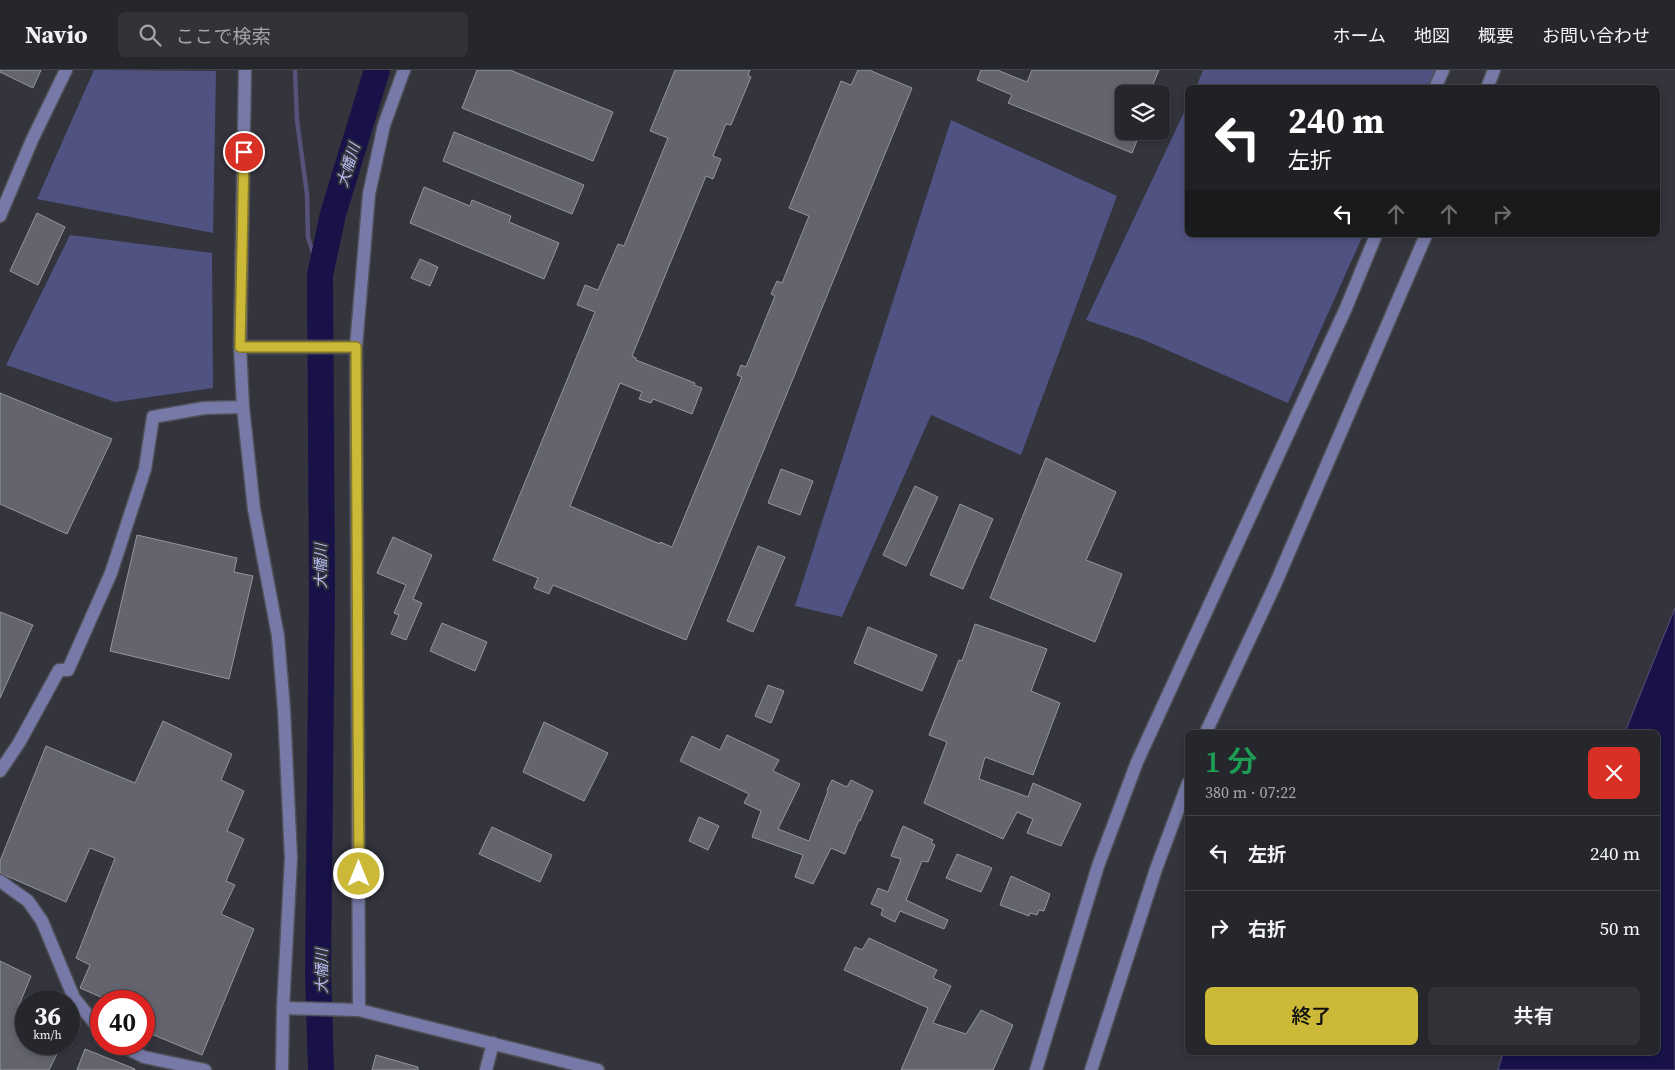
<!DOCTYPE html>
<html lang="ja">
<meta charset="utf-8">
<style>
body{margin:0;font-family:"Source Serif 4","Noto Sans JP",serif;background:#323339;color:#f1f3f6;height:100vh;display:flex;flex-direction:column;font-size:19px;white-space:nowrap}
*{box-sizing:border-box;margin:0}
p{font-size:16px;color:#a4a5aa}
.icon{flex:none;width:28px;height:28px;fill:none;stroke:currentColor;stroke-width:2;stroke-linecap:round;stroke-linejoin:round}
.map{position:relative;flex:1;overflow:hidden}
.details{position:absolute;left:1185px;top:660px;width:475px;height:325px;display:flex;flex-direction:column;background:#26272d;border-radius:8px;box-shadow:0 2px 8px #0003,0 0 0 1px #424449}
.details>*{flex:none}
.top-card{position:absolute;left:1185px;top:15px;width:475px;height:152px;border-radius:8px;box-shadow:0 2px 8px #0003,0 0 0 1px #424449;background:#202124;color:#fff;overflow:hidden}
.buttons{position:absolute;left:1115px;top:15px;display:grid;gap:10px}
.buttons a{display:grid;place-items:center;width:55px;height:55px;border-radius:8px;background:#26272d;box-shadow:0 2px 8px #0003,0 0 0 1px #424449;font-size:25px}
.speed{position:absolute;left:15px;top:920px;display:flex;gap:10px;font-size:25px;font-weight:700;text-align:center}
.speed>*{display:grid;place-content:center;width:65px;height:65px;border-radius:50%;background:#26272d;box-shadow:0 2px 8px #0003,0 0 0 1px #424449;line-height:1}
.speed small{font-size:12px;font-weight:400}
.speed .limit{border:8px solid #d22;background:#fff;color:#111}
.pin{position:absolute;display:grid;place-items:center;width:42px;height:42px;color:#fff;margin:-21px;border:2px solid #fff;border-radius:50%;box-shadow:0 1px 5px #0007}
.me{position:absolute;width:55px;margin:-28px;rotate:0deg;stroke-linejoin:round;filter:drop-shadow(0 0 4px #0008)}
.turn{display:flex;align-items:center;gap:18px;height:105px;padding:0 20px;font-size:22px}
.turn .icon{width:65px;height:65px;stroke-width:2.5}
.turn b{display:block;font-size:35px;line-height:42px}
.lanes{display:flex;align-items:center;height:48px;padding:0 20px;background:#0003;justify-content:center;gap:25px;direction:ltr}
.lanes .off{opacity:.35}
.round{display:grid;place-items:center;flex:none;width:52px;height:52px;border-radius:8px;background:#323339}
.summary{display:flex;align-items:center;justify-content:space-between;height:85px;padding:0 20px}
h1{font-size:30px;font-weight:600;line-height:38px;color:#1e9e55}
.action{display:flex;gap:10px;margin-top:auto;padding:10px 20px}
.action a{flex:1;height:58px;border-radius:8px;background:#ccb938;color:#111;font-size:20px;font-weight:600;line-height:58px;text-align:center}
.action a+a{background:#323339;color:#f1f3f6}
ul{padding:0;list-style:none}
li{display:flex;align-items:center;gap:15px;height:75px;padding:0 20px;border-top:1px solid #424449}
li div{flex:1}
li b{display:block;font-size:19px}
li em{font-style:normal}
header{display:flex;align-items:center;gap:30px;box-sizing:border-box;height:70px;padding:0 25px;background:#26272d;border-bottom:1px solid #424449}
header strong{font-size:24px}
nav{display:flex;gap:28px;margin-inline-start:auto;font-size:18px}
.search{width:350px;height:45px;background:#323339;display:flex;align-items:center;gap:12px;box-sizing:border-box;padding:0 18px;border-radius:8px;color:#a4a5aa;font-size:19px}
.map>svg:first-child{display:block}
</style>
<header>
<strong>Navio</strong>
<div class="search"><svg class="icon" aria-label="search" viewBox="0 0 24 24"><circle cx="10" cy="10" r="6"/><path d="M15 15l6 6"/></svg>ここで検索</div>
<nav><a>ホーム</a><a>地図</a><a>概要</a><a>お問い合わせ</a></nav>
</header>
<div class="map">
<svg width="1675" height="1000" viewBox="0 0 1675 1000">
<rect width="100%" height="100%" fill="#33343c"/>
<path fill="#505282" d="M94,0L216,1L213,163L37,129Z
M1203,0H1437L1429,17L1196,18Z
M1187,36L1188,165H1363L1288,333L1144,270L1086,250Z
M951,50L1117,126L1021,385L931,345L842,547L795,536Z
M70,165L212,183L213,318L115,332L6,295Z"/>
<path fill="#181248" stroke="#56527a" d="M1675,538V1000H1498L1503,983L1658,982V662H1625Z"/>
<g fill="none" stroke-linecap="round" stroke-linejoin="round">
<path stroke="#56527a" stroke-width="4.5" d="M295,0L297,50L307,124L308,167L320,205"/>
<path stroke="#181248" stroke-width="26" d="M321,1000L318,903L322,520L320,205L333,144L377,0"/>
</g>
<path fill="#63646e" stroke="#94959f" d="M0,0H41L33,18L0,2Z
M477,0H510L613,42L593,91L462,38Z
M675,0H750L748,5L751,7L731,55L726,54L713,86L721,89L713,109L706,106L632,286L636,288V290L695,313L694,315L702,318L692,344L653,329L651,333L639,329L642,322L620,313L570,436L660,474V472L672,477L742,307L737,305L741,295L746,297L775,226L771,224L777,211L782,213L809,146L789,138L841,11L851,15L858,0H869L912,18L686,570L553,515L549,524L534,518L538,508L493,490L595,242L577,235L585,215L598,220L618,174L624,176L668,68L650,61Z
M981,0H997L1027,12L1032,0H1159L1149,24H1140L1124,17V61H1141L1132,83L1008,33L1012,25L977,10Z
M454,62L584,115L572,144L443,91Z
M424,117L470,136L472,130L511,146L509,152L559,173L544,209L410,153Z
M37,143L65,157L38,215L10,201Z
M420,189L438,197L430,216L411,208Z
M0,323L112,369L67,464L0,434Z
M1046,388L1116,422L1086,490L1122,504L1095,572L990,528Z
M781,399L813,411L800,445L768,433Z
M915,416L938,427L906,496L883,485Z
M960,434L993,449L963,519L930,505Z
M137,465L237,488L234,502L253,506L229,609L110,581Z
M393,467L432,485L413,529L422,533L406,570L391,564L399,545L394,543L406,515L377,503Z
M758,476L785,487L753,562L727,551Z
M0,542L33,555L0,628Z
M442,553L487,572L475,601L430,581Z
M975,554L1047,579L1031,621L1060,633L1033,705L985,687L979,709L1028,727L1033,713L1081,734L1061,776L1027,763L1033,749L1017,742L1003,769L924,733L947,672L929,665L959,590L962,591Z
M868,557L937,585L922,621L854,593Z
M768,615L784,621L771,653L755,646Z
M163,651L232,684L221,710L244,721L227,761L244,769L226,811L235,815L221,844L254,859L202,985L144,961V931H110L80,918L90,895L76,888L115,788L90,778L66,832L0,803V791L46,676L135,713Z
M544,652L608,683L584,731L523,702Z
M727,665L779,690L773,701L800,714L778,759L809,771L828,721L827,720L832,710L847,717L851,710L873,721L860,751L859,750L845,784L831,778L813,814L795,807L803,785L752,767L761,741L744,733L749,724L680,691L692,666L720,680Z
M699,747L719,756L708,780L689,771Z
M903,756L933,770L931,773L935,775L928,792L922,791L906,830L948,850L944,859L900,841L895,852L881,845L883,839L871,834L878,818L888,822L901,789L891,786Z
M492,757L552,785L540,812L479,784Z
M957,784L992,798L981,822L946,808Z
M1011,806L1050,824L1044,841L1039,840L1037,845L1030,843L1029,846L1000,835Z
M869,868L937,900L933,908L951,916L933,953L966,964L981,940L1013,955L993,1000H901L928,938L844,900L855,877L862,880Z
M0,891L31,906L15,945L26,951V974H62L49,1000H0Z
M85,979L135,999V1000H77Z
M376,985L418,997V1000H372Z"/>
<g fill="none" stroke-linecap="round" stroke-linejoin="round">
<g stroke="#505158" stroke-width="15">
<path id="minor" d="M245,0L240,277L243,337L254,439L278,566L284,640L291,788L283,938L282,1000
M1435,18L1443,0
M1487,18L1494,0
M0,146L32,70L66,0
M240,277H356
M1206,662L1274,517L1426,165
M0,701L19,673L59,600H68L111,503L145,399L153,347L204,338L243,337
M0,811L28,831L42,851L74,928L101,961
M283,938L359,940L598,1000
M359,940L356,277L369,124L384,55L404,0
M118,974L144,987L205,1000
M486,1000L493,973
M1036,1000L1098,796L1137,692L1346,238L1376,165
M1091,1000L1156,799L1188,713"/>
</g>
<use href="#minor" stroke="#777aa8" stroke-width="12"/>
</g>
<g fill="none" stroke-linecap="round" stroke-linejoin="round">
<g stroke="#857824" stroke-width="12">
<path id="route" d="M244,82L240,277H356L359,804"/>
</g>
<use href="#route" stroke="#ccb938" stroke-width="9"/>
</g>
<g text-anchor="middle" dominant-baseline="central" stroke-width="4" stroke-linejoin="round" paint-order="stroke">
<g font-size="15" font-style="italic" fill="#b7bcf1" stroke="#33343c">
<text transform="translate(348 95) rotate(-73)">大幡川</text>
<text transform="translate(320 496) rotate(-90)">大幡川</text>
<text transform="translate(321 901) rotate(-90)">大幡川</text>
</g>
</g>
</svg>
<div class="buttons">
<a><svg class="icon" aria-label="layers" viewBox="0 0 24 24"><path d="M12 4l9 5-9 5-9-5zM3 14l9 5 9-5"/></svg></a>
</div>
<div class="speed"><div>36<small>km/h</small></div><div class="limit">40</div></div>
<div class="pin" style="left:244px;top:82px;background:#d93025"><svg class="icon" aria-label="arrive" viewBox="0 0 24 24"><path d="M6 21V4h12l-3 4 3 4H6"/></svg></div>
<svg class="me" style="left:359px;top:804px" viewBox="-20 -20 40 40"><circle r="17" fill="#ccb938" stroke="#fff" stroke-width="3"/><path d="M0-11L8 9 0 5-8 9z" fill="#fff"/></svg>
<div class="top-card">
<div class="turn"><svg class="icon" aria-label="left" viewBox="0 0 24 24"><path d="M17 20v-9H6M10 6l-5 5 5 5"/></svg><div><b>240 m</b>左折</div></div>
<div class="lanes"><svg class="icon" aria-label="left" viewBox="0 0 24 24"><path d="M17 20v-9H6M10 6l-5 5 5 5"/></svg><svg class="icon off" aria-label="ahead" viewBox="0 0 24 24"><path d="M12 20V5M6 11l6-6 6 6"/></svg><svg class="icon off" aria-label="ahead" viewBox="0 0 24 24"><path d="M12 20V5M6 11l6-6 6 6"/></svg><svg class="icon off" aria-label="right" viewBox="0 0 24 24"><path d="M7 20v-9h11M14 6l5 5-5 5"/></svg></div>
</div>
<section class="details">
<div class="summary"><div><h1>1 分</h1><p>380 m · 07:22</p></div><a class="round" style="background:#d93025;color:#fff"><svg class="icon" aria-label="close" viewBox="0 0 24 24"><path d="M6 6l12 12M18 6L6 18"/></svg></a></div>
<ul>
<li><svg class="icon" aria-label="left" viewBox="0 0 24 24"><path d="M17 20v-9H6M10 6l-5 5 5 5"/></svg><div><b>左折</b></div><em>240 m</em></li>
<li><svg class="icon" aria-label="right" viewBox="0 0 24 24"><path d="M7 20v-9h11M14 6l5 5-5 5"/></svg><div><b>右折</b></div><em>50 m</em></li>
</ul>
<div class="action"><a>終了</a><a>共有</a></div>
</section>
</div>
